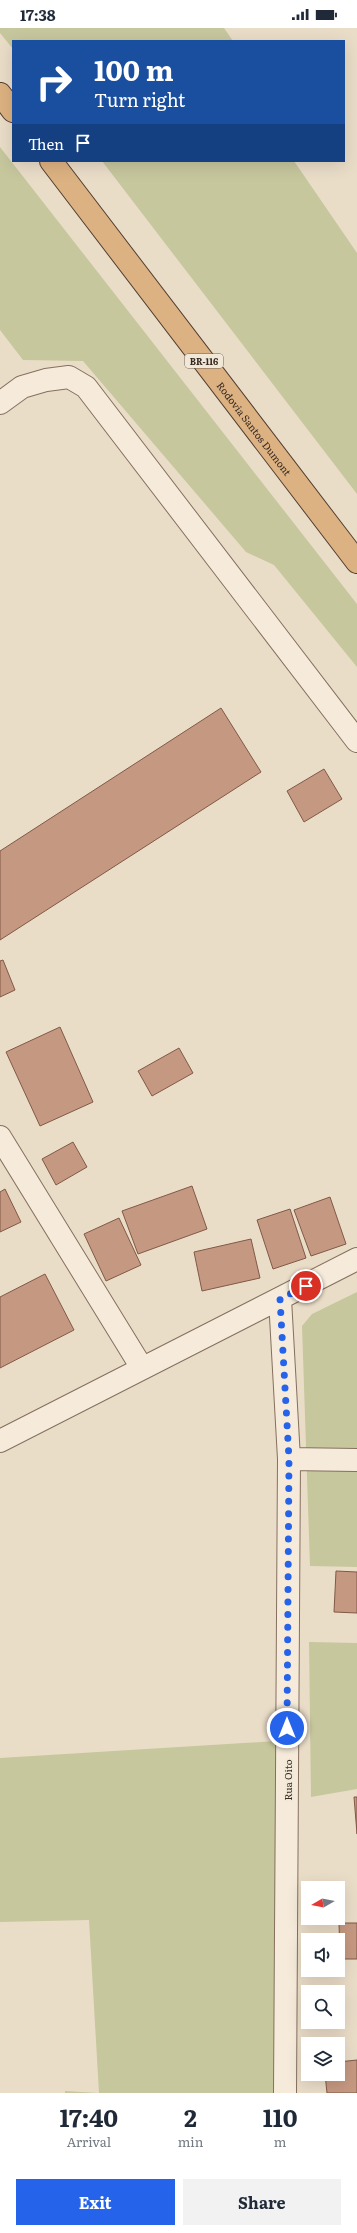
<!DOCTYPE html>
<style>
body{margin:0;font-family:Literata,serif;background:#f2f2f3;color:#1f2937;height:100vh;display:flex;flex-direction:column;font-size:15px;white-space:nowrap}
*{box-sizing:border-box;margin:0}
p{font-size:13px;color:#747a83}
.icon{flex:none;width:22px;height:22px;fill:none;stroke:currentColor;stroke-width:2;stroke-linecap:round;stroke-linejoin:round}
.map{position:relative;height:2065px;overflow:hidden}
.side{display:flex;flex-direction:column;background:#fff;flex:1}
.side>*{flex:none}
.banner{position:absolute;left:12px;top:12px;width:333px;height:122px;border-radius:0px;box-shadow:0 4px 16px #0002;background:#1a4fa0;color:#fff;overflow:hidden}
.needle{width:26px;rotate:261deg}
.fabs{position:absolute;left:301px;top:1853px;display:grid;gap:8px}
.fabs a{display:grid;place-items:center;width:44px;height:44px;border-radius:0px;background:#fff;box-shadow:0 4px 16px #0002;font-size:20px}
.pin{position:absolute;display:grid;place-items:center;width:34px;height:34px;color:#fff;margin:-17px;border:2px solid #fff;border-radius:50%;box-shadow:0 1px 4px #0007}
.me{position:absolute;width:44px;margin:-22px;rotate:0deg;stroke-linejoin:round;filter:drop-shadow(0 0 3px #0008)}
.turn{display:flex;align-items:center;gap:14px;height:84px;padding:0 16px;font-size:18px}
.turn .icon{width:52px;height:52px;stroke-width:2.5}
.turn b{display:block;font-size:28px;line-height:34px}
.then{display:flex;align-items:center;height:38px;padding:0 16px;background:#0003;gap:8px;font-size:15px}
.eta{display:flex;justify-content:space-evenly;align-items:center;height:68px;text-align:center}
.eta b{font-size:24px;font-weight:700;line-height:28px}
.button{display:flex;gap:8px;margin-top:auto;padding:8px 16px}
.button a{flex:1;height:46px;border-radius:0px;background:#2563eb;color:#fff;font-size:16px;font-weight:700;line-height:46px;text-align:center}
.button a+a{background:#f2f2f3;color:#1f2937}
.status{display:flex;justify-content:space-between;align-items:center;height:28px;padding:0 20px;background:#fff;direction:ltr}
.status svg{height:11px;fill:currentColor}
.map>svg:first-child{display:block}
</style>
<div class="status"><b>17:38</b><svg viewBox="0 0 49 12"><path d="M0 12V9h3v3zM5 12V6h3v6zM10 12V3h3v9zM15 12V0h3v12zM26 1h20v11H26zM47 4h2v5h-2z"/></svg></div>
<div class="map">
<svg width="357" height="2065" viewBox="0 0 357 2065">
<rect width="100%" height="100%" fill="#eaddc8"/>
<path fill="#c6c79d" d="M0,0H224L233,13H13V21L0,5Z
M0,119L357,576V639L274,537L246,524L83,333L23,332L0,302Z
M102,133H294L357,225V466Z
M357,1264V1539L310,1538L302,1298L312,1286Z
M309,1614L357,1615V1761L311,1769Z
M277,1713L279,2065H65V2063L99,2065L89,1892L0,1894V1730Z"/>
<path fill="#c59881" stroke="#815947" d="M221,680L261,744L0,912V823Z
M324,741L342,771L304,794L287,763Z
M3,932L15,962L0,969V933Z
M60,999L93,1074L40,1098L6,1024Z
M179,1020L193,1045L152,1068L138,1043Z
M73,1114L87,1139L56,1157L42,1131Z
M192,1158L207,1201L138,1226L122,1183Z
M5,1161L21,1194L0,1204V1164Z
M330,1169L346,1216L311,1228L294,1182Z
M290,1181L306,1230L273,1241L257,1192Z
M119,1190L141,1237L106,1253L84,1206Z
M251,1211L260,1250L202,1263L194,1224Z
M45,1246L74,1302L0,1340V1269Z
M336,1543L357,1544V1585L334,1584Z
M354,1769H357V1806Z
M339,1895H357V1931H340Z
M357,2032V2065H327L325,2046H338V2034Z"/>
<g fill="none" stroke-linecap="round" stroke-linejoin="round">
<g stroke="#84705f" stroke-width="24">
<path id="minor" d="M0,375L22,359L46,352L69,349L86,359L357,713
M0,1109L142,1340
M280,1271L289,1431L285,2065
M0,1413L357,1231
M289,1431L357,1432"/>
</g>
<g stroke="#533f32" stroke-width="24">
<g id="trunk">
<path d="M0,66L13,83"/>
<path id="s1" d="M51,133L357,534"/>
</g>
</g>
<use href="#minor" stroke="#f6ebda" stroke-width="22"/>
<use href="#trunk" stroke="#ddb282" stroke-width="22"/>
</g>
<g fill="none" stroke-linecap="round" stroke-linejoin="round">
<path stroke="#2563eb" stroke-width="7" stroke-dasharray="0 12.6" d="M287,1700L289,1431L280,1271L306,1258"/>
</g>
<g text-anchor="middle" dominant-baseline="central" stroke-width="3.5" stroke-linejoin="round" paint-order="stroke">
<rect fill="#f2e8d7" stroke="#6e6258" stroke-width="1" x="185" y="326" width="38" height="14" rx="3"/>
<g font-size="9" font-weight="bold" fill="#362921">
<text x="204" y="333">BR-116</text>
</g>
<g font-size="10" fill="#362921" stroke="#f2e8d7">
<text stroke="none"><textPath href="#s1" startOffset="336">Rodovia Santos Dumont</textPath></text>
<text transform="translate(287 1752) rotate(-90)">Rua Oito</text>
</g>
</g>
</svg>
<div class="fabs">
<a><svg class="needle" viewBox="-14 -14 28 28"><path d="M0-13l5 13h-10z" fill="#e53935"/><path d="M0 13l5-13h-10z" fill="#747a83"/></svg></a>
<a><svg class="icon" aria-label="sound" viewBox="0 0 24 24"><path d="M4 9h4l5-4v14l-5-4H4zM17 9q2 3 0 6"/></svg></a>
<a><svg class="icon" aria-label="search" viewBox="0 0 24 24"><circle cx="10" cy="10" r="6"/><path d="M15 15l6 6"/></svg></a>
<a><svg class="icon" aria-label="layers" viewBox="0 0 24 24"><path d="M12 4l9 5-9 5-9-5zM3 14l9 5 9-5"/></svg></a>
</div>
<div class="pin" style="left:306px;top:1258px;background:#d93025"><svg class="icon" aria-label="arrive" viewBox="0 0 24 24"><path d="M6 21V4h12l-3 4 3 4H6"/></svg></div>
<svg class="me" style="left:287px;top:1700px" viewBox="-20 -20 40 40"><circle r="17" fill="#2563eb" stroke="#fff" stroke-width="3"/><path d="M0-11L8 9 0 5-8 9z" fill="#fff"/></svg>
<div class="banner">
<div class="turn"><svg class="icon" aria-label="right" viewBox="0 0 24 24"><path d="M7 20v-9h11M14 6l5 5-5 5"/></svg><div><b>100 m</b>Turn right</div></div>
<div class="then">Then<svg class="icon" aria-label="arrive" viewBox="0 0 24 24"><path d="M6 21V4h12l-3 4 3 4H6"/></svg></div>
</div>
</div>
<section class="side">
<div class="eta">
<div><b>17:40</b><p>Arrival</p></div>
<div><b>2</b><p>min</p></div>
<div><b>110</b><p>m</p></div>
</div>
<div class="button"><a>Exit</a><a>Share</a></div>
</section>
